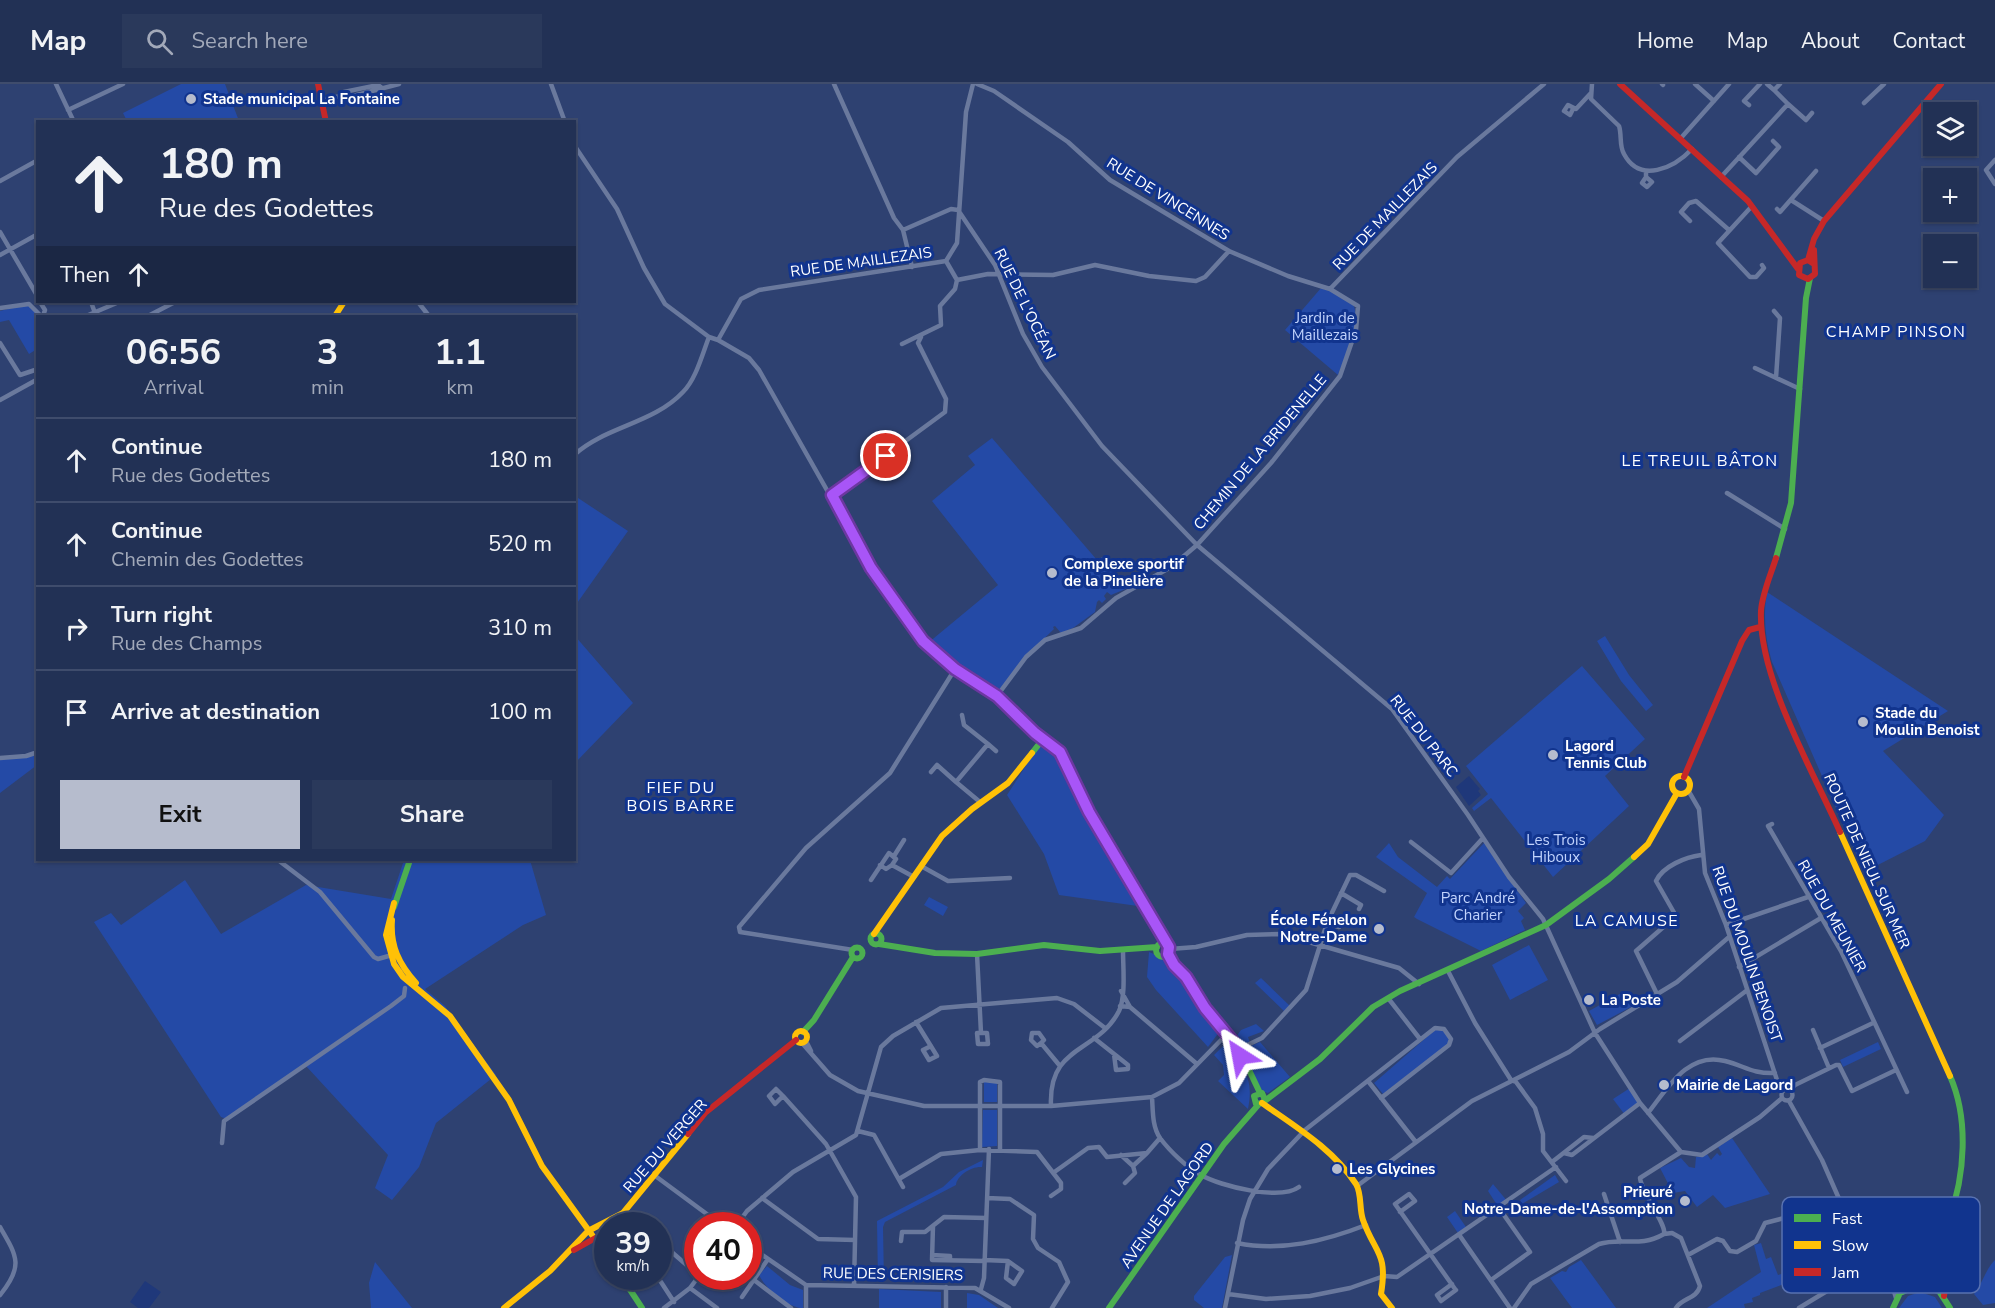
<!DOCTYPE html>
<meta charset="utf-8">
<style>
body{margin:0;font-family:"Nunito Sans",sans-serif;background:#2a395b;color:#f1f3f6;height:100vh;display:flex;flex-direction:column;font-size:22px;white-space:nowrap}
*{box-sizing:border-box;margin:0}
p{font-size:20px;color:#a2a9b9}
.icon{flex:none;width:33px;height:33px;fill:none;stroke:currentColor;stroke-width:2;stroke-linecap:round;stroke-linejoin:round}
.map{position:relative;flex:1;overflow:hidden}
.details{position:absolute;left:36px;top:231px;width:540px;height:546px;display:flex;flex-direction:column;background:#223155;border-radius:0px;box-shadow:0 2px 4px #0004,0 0 0 2px #3f4c6c}
.details>*{flex:none}
.hud{position:absolute;left:36px;top:36px;width:540px;height:183px;border-radius:0px;box-shadow:0 2px 4px #0004,0 0 0 2px #3f4c6c;background:#223155;color:#f1f3f6;overflow:hidden}
.buttons{position:absolute;left:1923px;top:18px;display:grid;gap:12px}
.buttons a{display:grid;place-items:center;width:54px;height:54px;border-radius:0px;background:#223155;box-shadow:0 2px 4px #0004,0 0 0 2px #3f4c6c;font-size:30px}
.speed{position:absolute;left:594px;top:1128px;display:flex;gap:12px;font-size:30px;font-weight:700;text-align:center}
.speed>*{display:grid;place-content:center;width:78px;height:78px;border-radius:50%;background:#223155;box-shadow:0 2px 4px #0004,0 0 0 2px #3f4c6c;line-height:1}
.speed small{font-size:15px;font-weight:400}
.speed .limit{border:9px solid #d22;background:#fff;color:#111}
.pin{position:absolute;display:grid;place-items:center;width:51px;height:51px;color:#fff;margin:-26px;border:3px solid #fff;border-radius:50%;box-shadow:0 2px 6px #0007}
.me{position:absolute;width:66px;margin:-33px;rotate:326deg;stroke-linejoin:round;filter:drop-shadow(0 0 4px #0008)}
.turn{display:flex;align-items:center;gap:21px;height:126px;padding:0 24px;font-size:27px}
.turn .icon{width:78px;height:78px;stroke-width:2.5}
.turn b{display:block;font-size:42px;line-height:51px}
.then{display:flex;align-items:center;height:57px;padding:0 24px;background:#0003;gap:12px;font-size:22px}
.eta{display:flex;justify-content:space-evenly;align-items:center;height:102px;text-align:center}
.eta b{font-size:36px;font-weight:700;line-height:42px}
.action{display:flex;gap:12px;margin-top:auto;padding:12px 24px}
.action a{flex:1;height:69px;border-radius:0px;background:#b6bccd;color:#111;font-size:24px;font-weight:700;line-height:69px;text-align:center}
.action a+a{background:#2a395b;color:#f1f3f6}
ul{padding:0;list-style:none}
li{display:flex;align-items:center;gap:18px;height:84px;padding:0 24px;border-top:2px solid #3f4c6c}
li div{flex:1}
li b{display:block;font-size:22px}
li em{font-style:normal}
header{display:flex;align-items:center;gap:36px;box-sizing:border-box;height:84px;padding:0 30px;background:#223155;border-bottom:2px solid #3f4c6c}
header strong{font-size:28px}
nav{display:flex;gap:33px;margin-inline-start:auto;font-size:21px}
.search{width:420px;height:54px;background:#2a395b;display:flex;align-items:center;gap:15px;box-sizing:border-box;padding:0 21px;border-radius:0px;color:#a2a9b9;font-size:22px}
.map>svg:first-child{display:block}
</style>
<header>
<strong>Map</strong>
<div class="search"><svg class="icon" aria-label="search" viewBox="0 0 24 24"><circle cx="10" cy="10" r="6"/><path d="M15 15l6 6"/></svg>Search here</div>
<nav><a>Home</a><a>Map</a><a>About</a><a>Contact</a></nav>
</header>
<div class="map">
<svg width="1995" height="1224" viewBox="0 0 1995 1224">
<rect width="100%" height="100%" fill="#2e4171"/>
<path fill="#244aa6" d="M181,0H225L239,37H127L123,29Z
M1321,204C1331,208 1342,210 1351,218C1365,232 1344,276 1338,291L1285,246Z
M24,221L30,222L39,232L37,265L29,270L9,236L0,238V227Z
M992,354L1097,476L1102,473L1128,504L1111,511L1107,508L1104,512L1106,515L1102,519L1099,516L1097,518L1095,528L1073,544L1061,549L1055,542L1053,543L1054,545L1025,573L997,610L956,584L928,559L998,501L932,417L975,381L968,372Z
M575,412L628,447L575,522Z
M1767,508L1948,627L1883,667L1944,731L1925,757L1864,788L1772,578C1765,554 1763,532 1767,508Z
M575,552L633,619L575,679H574Z
M1605,552L1629,591L1653,621L1646,627L1621,597L1597,557Z
M1582,582L1645,655L1605,692L1629,722L1553,793L1491,714L1474,727L1472,724L1488,710L1466,682Z
M1043,655L1060,668L1083,716L1145,823L1059,811L1044,770L1007,711Z
M37,669V681L0,709V676Z
M1389,759L1398,773L1437,803L1447,792L1450,795L1484,759L1526,819L1518,827L1524,834L1521,837L1525,846L1481,867L1417,835L1414,833L1427,809L1376,773Z
M404,776H530L546,831L523,841L425,905L445,922L496,991L436,1039L419,1083L392,1116L375,1104L388,1071L306,982L227,1035L221,1033L94,838L111,829L121,841L185,796L221,850L306,801L391,815Z
M929,813L948,823L943,832L924,821Z
M1529,861L1548,896L1510,916L1492,881Z
M1149,868C1184,881 1197,921 1220,947L1208,963L1156,906L1147,893Z
M1261,894L1290,922L1284,927L1255,899Z
M1625,907L1633,922L1597,941L1589,927Z
M1256,940L1264,947L1248,953L1250,959L1244,962L1236,953L1241,946Z
M1442,945L1449,955L1448,960L1383,1010L1374,999L1435,946Z
M1260,958L1290,993L1268,1009L1262,1007L1244,973L1250,967L1246,964Z
M1878,958L1881,965L1843,983L1840,976Z
M1223,962C1245,984 1254,994 1248,1025L1218,997L1224,991L1223,981L1214,971Z
M984,998H997V1018H984Z
M1630,1004L1640,1019L1625,1031L1613,1015Z
M983,1026H997V1062L982,1063Z
M1732,1054L1770,1110L1725,1124L1713,1111L1697,1123L1685,1107L1673,1109L1660,1084L1681,1074L1689,1083L1695,1084L1696,1073L1707,1070L1711,1076L1717,1069L1720,1072L1722,1070L1718,1063Z
M983,1076L982,1083C972,1082 957,1091 956,1101L885,1138L883,1143L884,1197H878L877,1137L943,1103L959,1088Z
M1555,1091L1559,1098L1522,1120L1520,1116Z
M1493,1100L1508,1118L1499,1124L1488,1107Z
M1455,1127L1468,1146L1460,1152L1447,1133Z
M1761,1159L1766,1175L1771,1173L1778,1191L1788,1188L1792,1197L1760,1209V1211L1752,1214L1753,1218L1744,1220L1745,1224H1707L1761,1188L1754,1161Z
M1232,1171L1222,1224H1204L1194,1216V1212L1225,1173Z
M1581,1176L1616,1224H1572L1550,1194L1562,1187L1566,1188L1569,1183Z
M1995,1176V1219L1983,1221L1974,1210C1983,1199 1985,1186 1995,1176Z
M375,1178L412,1224H371L369,1199Z
M767,1182L790,1201L803,1206V1224C788,1224 765,1204 759,1191Z
M879,1205L941,1208V1224H879Z
M1920,1208L1935,1213L1942,1224H1899L1908,1212Z
M967,1209L979,1211L998,1224H967Z"/>
<path fill="#1f387a" d="M1469,692L1480,705L1478,707L1481,711L1469,722L1456,703Z
M145,1197L161,1208L149,1224H138L130,1218Z"/>
<g fill="none" stroke-linecap="round" stroke-linejoin="round">
<path stroke="#6a799d" stroke-width="4.5" d="M56,0L74,38
M551,0L565,38
M834,0L894,134L903,146L951,125L958,126L995,181L1023,250L1042,283L1102,362L1197,461L1392,625L1468,731L1509,793L1543,835L1595,949L1640,1019L1681,1068
M977,0L994,7L1068,58L1110,96L1229,167
M1592,0L1591,15L1619,42C1622,51 1619,62 1624,70C1640,100 1674,84 1692,65
M1662,0L1663,1
M1695,0L1714,17
M1767,0L1774,6
M341,12L344,8L378,1L382,4
M320,16L341,12L345,14L399,0
M1864,19L1884,0
M1788,20L1806,36L1812,29
M1749,21L1744,17L1760,0
M1573,25L1570,31L1564,27L1568,21L1576,25L1590,10
M68,26L123,0
M1680,55L1729,0
M574,61L617,125L644,184L665,220L709,253
M1739,73L1756,89L1779,63L1773,57
M1995,76L1986,86L1995,100
M1646,93L1642,99L1647,103L1652,98L1646,93V88
M1721,93L1788,20L1774,6L1780,0
M0,97L38,76
M1791,116L1824,137
M1752,122L1718,159L1750,193H1756L1764,184L1762,181
M1777,125L1780,128L1816,87
M1690,137L1681,128L1689,119L1696,117L1729,146
M903,146L912,183
M0,148L38,213
M0,171L38,150
M946,177L957,159L966,28L973,0
M40,218L45,226L43,232
M91,218L95,229
M418,218L429,232
M0,224L29,220L41,232
M1774,227L1780,234L1776,294
M86,232L119,218
M148,232L175,218
M718,256L749,274L759,286L871,484L915,547L931,566L955,585L997,612L1026,573L1045,556L1081,544L1116,514L1171,483L1197,461L1271,379L1340,292L1356,246L1358,222L1330,205
M0,259L20,291L38,285
M902,260L941,241L940,222L955,205L957,196
M1755,284L1800,305
M0,316L38,295
M574,371C606,342 653,340 683,308C696,295 702,271 709,253L718,256L741,215L759,206L946,177L957,196L988,190L1053,191L1095,181L1149,192L1196,197L1205,193L1229,167L1288,192L1330,205L1457,73L1544,0
M1727,409L1785,445
M832,411L945,328L946,315L918,259L921,253
M962,631L964,641L988,660L956,698L980,718
M1043,655L1060,668L1082,716L1161,849L1165,859
M988,660L996,667
M0,674L26,672L38,668
M931,688L937,681L956,698
M1688,706L1699,725L1705,789L1726,841L1778,999L1783,1007
M1772,740L1768,742L1841,867L1907,1008
M1411,758L1451,789L1483,754
M894,772L904,756
M278,776L320,808L374,873L378,875L392,871
M880,781L886,785L892,781
M921,782L948,797L1010,794
M871,796L889,769L896,775L892,781L914,793
M1341,809L1361,821L1359,825
M1327,839L1339,843
M1726,841L1808,813
M1170,865L1196,863L1247,851L1281,850L1399,884L1419,900
M853,866L740,848L739,843L806,764L890,689L955,585
M977,870L981,949H977L978,960H988L987,949H981
M1739,883L1821,834
M1448,887L1475,939L1511,996L1516,998L1535,1024L1543,1050V1067L1566,1097
M1121,907L1130,923
M1657,910L1636,867L1676,832L1656,797C1663,782 1686,773 1701,771
M1388,914L1420,955
M1120,922L1130,923L1197,980
M916,938L937,972L929,976L923,966L931,962
M1813,946L1829,984
M1094,954L1128,981V985L1116,986L1114,970
M806,957L811,967
M1680,957L1746,907
M802,959L830,991L858,1007L924,1022H1051L1152,1013L1179,999L1223,954
M1041,959L1037,962L1031,956L1032,949H1039L1044,956L1041,959L1060,982
M1820,964L1873,939
M1239,965L1262,954L1306,906L1327,839L1350,791H1356L1384,807
M1368,997L1415,1057
M1781.5 1011a5.5 5.5 0 1 1 11 0a5.5 5.5 0 1 1-11 0Z
M1790,1006L1795,1001L1836,981H1839L1852,1007L1896,986
M783,1012L775,1020L769,1012L776,1005L783,1012L826,1060L856,1113L854,1202
M1152,1013C1153,1027 1152,1042 1160,1054C1169,1066 1187,1084 1201,1091C1220,1102 1280,1117 1299,1103
M1789,1017L1822,1076L1851,1142L1890,1194L1896,1214
M1051,1022C1048,960 1097,970 1119,927C1126,912 1123,884 1123,866
M1648,1029C1667,1005 1688,967 1725,977C1745,982 1752,990 1775,989
M858,1047L874,1051L903,1103
M222,1059L224,1037L391,922L404,912L405,904
M980,1066V998L984,996L1000,998V1065
M1681,1068L1702,1071L1760,1033L1782,1014
M1564,1069L1572,1071L1640,1019
M1121,1071L1133,1082
M1552,1078L1584,1053L1593,1054
M1053,1089L1088,1064L1099,1063L1107,1073L1147,1069L1160,1054
M654,1091L723,1142
M899,1095L941,1070L980,1066L1037,1068L1061,1099V1105L1051,1112
M1125,1099L1135,1089L1133,1082L1147,1069
M1357,1102L1472,1017L1569,968L1600,945L1677,898L1729,853
M1604,1110L1620,1158
M762,1114L818,1155L855,1156
M987,1114L1010,1115L1034,1131L1033,1155L1038,1164L1059,1178L1068,1198L1052,1224
M1400,1128L1415,1117L1409,1110L1395,1120L1455,1205L1456,1206L1441,1217L1437,1211L1452,1200
M736,1142L747,1127L793,1088L856,1051L881,963L893,952L941,924L1057,914L1074,920L1105,944
M933,1142L932,1176L984,1177
M0,1143C17,1172 24,1182 0,1211
M1664,1150L1672,1149L1681,1154L1700,1202C1697,1215 1682,1214 1676,1224
M1460,1152L1510,1224
M658,1156L698,1191
M901,1157L902,1148H925L944,1133L986,1134
M1237,1159C1281,1168 1325,1157 1366,1141
M748,1161L806,1201L975,1204L1009,1224
M932,1171L950,1172V1176
M1688,1171L1717,1155L1723,1157L1730,1167L1737,1168L1756,1157L1765,1139L1788,1133L1793,1137L1807,1173L1823,1182L1832,1204
M984,1176L1008,1177L1022,1187L1014,1200L1006,1194L1008,1177
M654,1192L661,1198L674,1218
M1890,1194L1912,1203
M754,1196L791,1224
M1491,1196L1530,1168L1499,1124
M690,1204L717,1224
M981,1205L984,1194L989,1065
M1228,1210L1266,1215L1310,1212L1350,1204L1384,1192L1397,1193L1556,1083
M742,1213L768,1175
M664,1224L690,1204L699,1192
M806,1224V1201
M946,1224V1203
M1225,1224L1243,1136L1250,1115L1268,1085L1305,1046L1435,944L1444,945L1451,955L1449,961L1381,1014
M1514,1224L1531,1200L1599,1160C1622,1153 1640,1164 1664,1150C1667,1141 1642,1110 1640,1094L1681,1068
M1799,1224L1832,1204L1882,1185"/>
<path stroke="#4caf50" stroke-width="6" d="M1776,474L1791,419L1806,214L1810,194
M997,612L1043,655L1032,669
M394,823L410,776
M870.5 855a5.5 5.5 0 1 1 11 0a5.5 5.5 0 1 1-11 0Z
M1156 866a7 7 0 1 1 14 0a7 7 0 1 1-14 0Z
M879,860L935,869L977,870L1044,861L1100,867L1157,863
M851.5 869a5.5 5.5 0 1 1 11 0a5.5 5.5 0 1 1-11 0Z
M1163,872L1186,893L1205,924L1239,965L1260,1009
M803,948L814,936L853,873
M1265,1016L1262,1009L1254,1012L1256,1020L1262,1019L1320,975L1373,923L1400,907L1546,841L1609,795L1634,773
M1949,1135C1965,1092 1969,1035 1950,992
M621,1192L642,1224
M1109,1224L1224,1060L1259,1020
M1893,1224L1900,1209L1918,1201L1939,1207L1950,1224"/>
<path stroke="#ffc107" stroke-width="6" d="M335,232L344,218
M1672 701a9 9 0 1 1 18 0a9 9 0 1 1-18 0Z
M1840,748L1950,992
M1634,773L1648,760L1677,709
M394,819L386,851L394,880L403,893L450,932L509,1016L542,1082L608,1173
M392,836C390,862 399,880 416,899
M874,850L942,752L972,725L1008,699L1032,669
M795 953a6 6 0 1 1 12 0a6 6 0 1 1-12 0Z
M1262,1019C1296,1043 1333,1065 1356,1100C1362,1110 1359,1125 1363,1136C1375,1170 1388,1168 1381,1210L1392,1224
M1945 1141a7 7 0 1 1 14 0a7 7 0 1 1-14 0Z
M504,1224L550,1187L588,1147L623,1129L688,1050"/>
<path stroke="#c62828" stroke-width="6" d="M318,0L326,38
M1620,0L1748,117L1798,185
M1814,166L1815,190L1808,195L1799,191L1800,179L1808,176L1814,180
M1808,176L1814,155L1824,137L1941,0
M1776,474C1771,490 1762,510 1761,527C1758,593 1813,687 1840,748
M1684,693L1742,557L1749,546L1760,543
M688,1050L705,1029L796,956
M574,1166L608,1147
M1925,1201L1937,1191L1946,1145
M1944,1212L1954,1147"/>
</g>
<g fill="none" stroke-linecap="round" stroke-linejoin="round">
<g stroke="#6d37a1" stroke-width="15">
<path id="route" d="M886,372L832,411L871,484L923,557L955,585L997,612L1035,649L1060,668L1089,728L1169,863L1168,870L1174,881L1186,893L1205,924L1239,965L1240,972"/>
</g>
<use href="#route" stroke="#a855f7" stroke-width="10"/>
</g>
<g fill="#b6bccd" stroke="#11348e" stroke-width="2">
<circle cx="191" cy="15" r="6"/>
<circle cx="1052" cy="489" r="6"/>
<circle cx="1863" cy="638" r="6"/>
<circle cx="1553" cy="671" r="6"/>
<circle cx="1379" cy="845" r="6"/>
<circle cx="1589" cy="916" r="6"/>
<circle cx="1664" cy="1001" r="6"/>
<circle cx="1337" cy="1085" r="6"/>
<circle cx="1685" cy="1117" r="6"/>
</g>
<g text-anchor="middle" dominant-baseline="central" stroke-width="6" stroke-linejoin="round" paint-order="stroke">
<g font-size="15" font-weight="bold" fill="#fff" stroke="#11348e" text-anchor="start">
<text x="203" y="15">Stade municipal La Fontaine</text>
<text x="1064" y="480">Complexe sportif<tspan x="1064" dy="17">de la Pinelière</tspan></text>
<text x="1875" y="629">Stade du<tspan x="1875" dy="17">Moulin Benoist</tspan></text>
<text x="1565" y="662">Lagord<tspan x="1565" dy="17">Tennis Club</tspan></text>
<text x="1367" y="836" text-anchor="end">École Fénelon<tspan x="1367" dy="17">Notre-Dame</tspan></text>
<text x="1601" y="916">La Poste</text>
<text x="1676" y="1001">Mairie de Lagord</text>
<text x="1349" y="1085">Les Glycines</text>
<text x="1673" y="1108" text-anchor="end">Prieuré<tspan x="1673" dy="17">Notre-Dame-de-l'Assomption</tspan></text>
</g>
<g font-size="15" fill="#fff" stroke="#11348e">
<text transform="translate(1168 115) rotate(32)">RUE DE VINCENNES</text>
<text transform="translate(1385 132) rotate(-46)">RUE DE MAILLEZAIS</text>
<text transform="translate(861 178) rotate(-8)">RUE DE MAILLEZAIS</text>
<text transform="translate(1025 220) rotate(64)">RUE DE L'OCÉAN</text>
<text transform="translate(1260 368) rotate(-50)">CHEMIN DE LA BRIDENELLE</text>
<text transform="translate(1424 652) rotate(52)">RUE DU PARC</text>
<text transform="translate(1867 777) rotate(66)">ROUTE DE NIEUL SUR MER</text>
<text transform="translate(1832 832) rotate(61)">RUE DU MEUNIER</text>
<text transform="translate(1747 870) rotate(71)">RUE DU MOULIN BENOIST</text>
<text transform="translate(665 1062) rotate(-49)">RUE DU VERGER</text>
<text transform="translate(1167 1121) rotate(-55)">AVENUE DE LAGORD</text>
<text transform="translate(893 1190) rotate(1)">RUE DES CERISIERS</text>
</g>
<g font-size="15" fill="#c1d3fd" stroke="#11348e">
<text x="1325" y="234">Jardin de<tspan x="1325" dy="17">Maillezais</tspan></text>
<text x="1556" y="756">Les Trois<tspan x="1556" dy="17">Hiboux</tspan></text>
<text x="1478" y="814">Parc André<tspan x="1478" dy="17">Charier</tspan></text>
</g>
<g font-size="16" letter-spacing="1.5" fill="#fff" stroke="#11348e">
<text x="1896" y="248">CHAMP PINSON</text>
<text x="1700" y="377">LE TREUIL BÂTON</text>
<text x="681" y="704">FIEF DU<tspan x="681" dy="18">BOIS BARRE</tspan></text>
<text x="1627" y="837">LA CAMUSE</text>
</g>
</g>
<rect x="1782" y="1113" width="198" height="96" rx="9" fill="#11348e" stroke="#5871b0" stroke-width="1.5"/>
<rect x="1794" y="1130" width="27" height="8" fill="#4caf50"/>
<rect x="1794" y="1157" width="27" height="8" fill="#ffc107"/>
<rect x="1794" y="1184" width="27" height="8" fill="#c62828"/>
<g font-size="16" fill="#fff">
<text x="1832" y="1140">Fast</text>
<text x="1832" y="1167">Slow</text>
<text x="1832" y="1194">Jam</text>
</g>
</svg>
<div class="buttons">
<a><svg class="icon" aria-label="layers" viewBox="0 0 24 24"><path d="M12 4l9 5-9 5-9-5zM3 14l9 5 9-5"/></svg></a>
<a>+</a>
<a>−</a>
</div>
<div class="speed"><div>39<small>km/h</small></div><div class="limit">40</div></div>
<div class="pin" style="left:886px;top:372px;background:#d93025"><svg class="icon" aria-label="arrive" viewBox="0 0 24 24"><path d="M6 21V4h12l-3 4 3 4H6"/></svg></div>
<svg class="me" style="left:1240px;top:972px" viewBox="-20 -20 40 40"><path d="M0-17L14 15 0 8-14 15z" fill="#a855f7" stroke="#fff" stroke-width="4"/></svg>
<div class="hud">
<div class="turn"><svg class="icon" aria-label="ahead" viewBox="0 0 24 24"><path d="M12 20V5M6 11l6-6 6 6"/></svg><div><b>180 m</b>Rue des Godettes</div></div>
<div class="then">Then<svg class="icon" aria-label="ahead" viewBox="0 0 24 24"><path d="M12 20V5M6 11l6-6 6 6"/></svg></div>
</div>
<section class="details">
<div class="eta">
<div><b>06:56</b><p>Arrival</p></div>
<div><b>3</b><p>min</p></div>
<div><b>1.1</b><p>km</p></div>
</div>
<ul>
<li><svg class="icon" aria-label="ahead" viewBox="0 0 24 24"><path d="M12 20V5M6 11l6-6 6 6"/></svg><div><b>Continue</b><p>Rue des Godettes</p></div><em>180 m</em></li>
<li><svg class="icon" aria-label="ahead" viewBox="0 0 24 24"><path d="M12 20V5M6 11l6-6 6 6"/></svg><div><b>Continue</b><p>Chemin des Godettes</p></div><em>520 m</em></li>
<li><svg class="icon" aria-label="right" viewBox="0 0 24 24"><path d="M7 20v-9h11M14 6l5 5-5 5"/></svg><div><b>Turn right</b><p>Rue des Champs</p></div><em>310 m</em></li>
<li><svg class="icon" aria-label="arrive" viewBox="0 0 24 24"><path d="M6 21V4h12l-3 4 3 4H6"/></svg><div><b>Arrive at destination</b></div><em>100 m</em></li>
</ul>
<div class="action"><a>Exit</a><a>Share</a></div>
</section>
</div>
